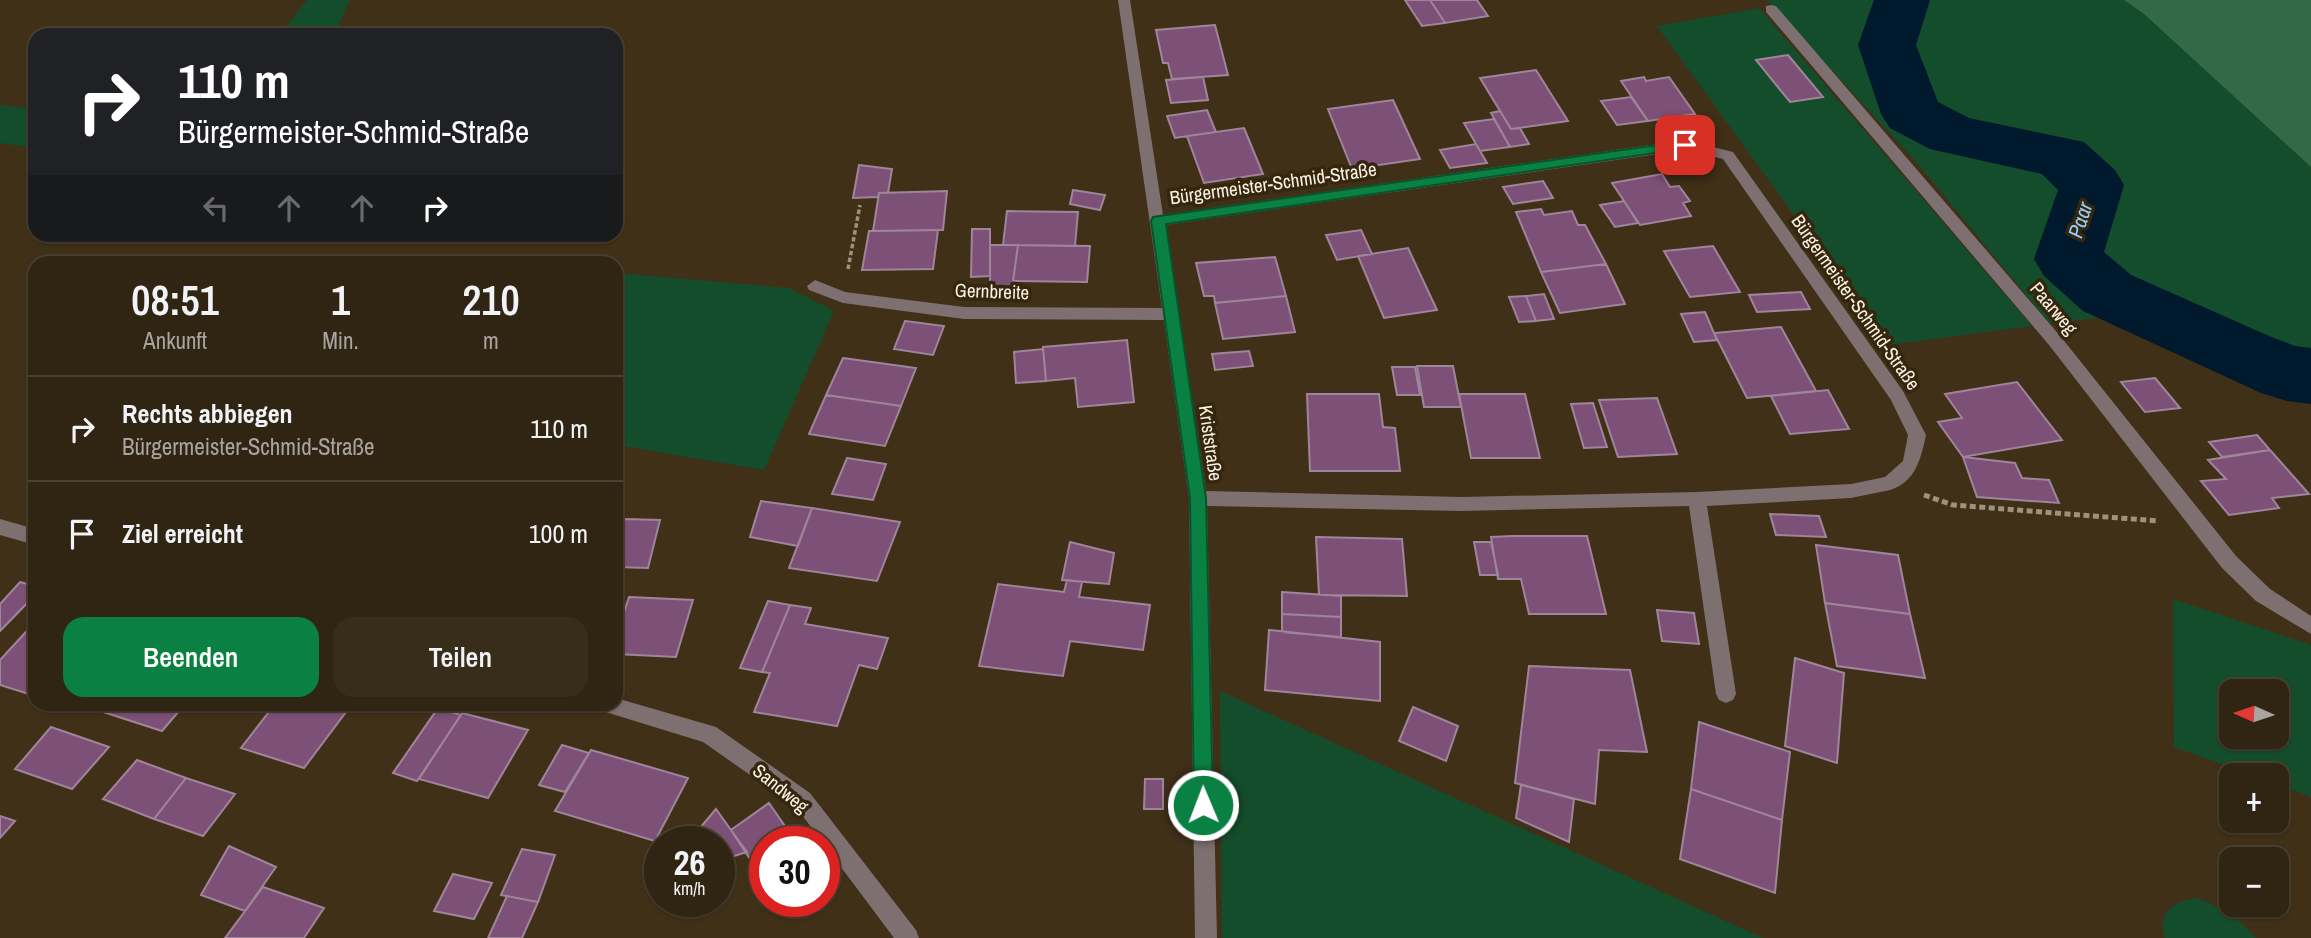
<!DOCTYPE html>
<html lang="de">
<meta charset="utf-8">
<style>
body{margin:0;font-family:"Archivo Narrow",sans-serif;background:#382c1b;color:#f1f3f6;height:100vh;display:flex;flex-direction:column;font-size:26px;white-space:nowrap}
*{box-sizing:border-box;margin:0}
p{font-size:23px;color:#a8a49f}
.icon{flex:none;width:38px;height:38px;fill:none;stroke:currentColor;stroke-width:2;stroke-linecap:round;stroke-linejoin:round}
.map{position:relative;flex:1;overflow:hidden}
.drawer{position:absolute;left:28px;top:256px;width:595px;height:455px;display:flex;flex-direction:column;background:#302412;border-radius:21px;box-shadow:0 2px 5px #0004,0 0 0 2px #4b4132}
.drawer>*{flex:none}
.guide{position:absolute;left:28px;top:28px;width:595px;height:214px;border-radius:21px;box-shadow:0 2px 5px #0004,0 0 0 2px #4b4132;background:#202124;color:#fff;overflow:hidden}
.needle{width:46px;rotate:273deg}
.buttons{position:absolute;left:2219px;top:679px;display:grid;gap:14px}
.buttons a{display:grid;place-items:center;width:70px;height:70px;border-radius:14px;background:#302412;box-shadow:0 2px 5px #0004,0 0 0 2px #4b4132;font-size:35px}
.speed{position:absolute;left:644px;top:826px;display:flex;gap:14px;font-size:35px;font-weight:700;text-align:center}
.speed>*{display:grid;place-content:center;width:91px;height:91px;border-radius:50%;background:#302412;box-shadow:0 2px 5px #0004,0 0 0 2px #4b4132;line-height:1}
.speed small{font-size:18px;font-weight:400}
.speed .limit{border:10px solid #d22;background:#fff;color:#111}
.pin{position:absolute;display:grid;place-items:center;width:60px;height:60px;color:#fff;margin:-30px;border-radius:14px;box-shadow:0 4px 10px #0006}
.me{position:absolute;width:77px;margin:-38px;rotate:359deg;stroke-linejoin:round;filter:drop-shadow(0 0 5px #0008)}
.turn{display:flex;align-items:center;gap:24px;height:147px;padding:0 35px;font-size:32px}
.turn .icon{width:91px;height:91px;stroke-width:2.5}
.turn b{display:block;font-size:49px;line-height:60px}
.lanes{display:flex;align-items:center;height:66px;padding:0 35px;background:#0003;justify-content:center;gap:35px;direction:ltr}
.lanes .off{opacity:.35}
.eta{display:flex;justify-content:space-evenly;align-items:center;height:119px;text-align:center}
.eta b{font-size:42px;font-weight:600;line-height:49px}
.cta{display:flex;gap:14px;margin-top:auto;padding:14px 35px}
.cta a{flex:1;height:80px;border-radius:21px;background:#0b8043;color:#fff;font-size:28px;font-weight:600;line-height:80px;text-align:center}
.cta a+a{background:#382c1b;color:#f1f3f6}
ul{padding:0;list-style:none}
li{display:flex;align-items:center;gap:21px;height:105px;padding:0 35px;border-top:2px solid #4b4132}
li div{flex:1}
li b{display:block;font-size:26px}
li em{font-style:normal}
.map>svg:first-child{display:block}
</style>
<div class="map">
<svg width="2311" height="938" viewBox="0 0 2311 938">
<rect width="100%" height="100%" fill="#403018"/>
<path fill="#144d2c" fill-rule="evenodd" d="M307,0H350L334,35H279Z
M1767,0H1875L1869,17L1899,108L1936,136L2055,165L2076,193L2049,239L2063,267L2125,314L2050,324L1912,157Z
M1928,0H2124L2144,14L2311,167V355L2302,359L2211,328L2091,265C2091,230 2101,215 2120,187L2096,157L2070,143L2024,131L1961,124L1926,108L1906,29Z
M1759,8L2032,326L1888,345L1657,26Z
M0,105L35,109V148L0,143Z
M616,273L789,288L834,311L764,470L616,445Z
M2173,599L2311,645V797L2277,784V775H2252L2174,747ZM2277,691V737H2231V691Z
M1220,691L1763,938H1222Z
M2197,898L2232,913L2256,938H2165C2156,913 2175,900 2197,898Z"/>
<path fill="#326947" d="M2124,0H2311V167L2144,14Z"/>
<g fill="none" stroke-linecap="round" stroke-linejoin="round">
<path fill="#00192c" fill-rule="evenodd" d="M1874,0H1930L1916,45L1938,102L1969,118L2084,142L2115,170L2124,185L2104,252L2131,275L2269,336L2295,346L2311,348V404L2287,401L2261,393L2083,311L2044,276L2034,259L2058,190L2042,174L1930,149L1890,128L1881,114L1858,45Z"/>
</g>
<path fill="#7d5077" stroke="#9f859a" stroke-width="2" d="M1405,0H1430L1445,23L1422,26Z
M1430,0H1477L1488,16L1445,23Z
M1215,25L1228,75L1172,79L1168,63H1163L1156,30Z
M1788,55L1823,97L1790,102L1756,60Z
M1536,70L1568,121L1511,129L1480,78Z
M1203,77L1208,100L1171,103L1166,80Z
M1644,77L1646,81L1669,77L1695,114L1648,121L1621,81Z
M1631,97L1648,121L1617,125L1601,101Z
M1393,100L1420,159L1352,169L1328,109Z
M1207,110L1216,132L1175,138L1167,116Z
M1500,111L1511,129L1520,128L1529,144L1510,147L1491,113Z
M1494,119L1510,147L1480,151L1464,123Z
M1244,128L1263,174L1204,183L1187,136Z
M1476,144L1487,163L1450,168L1440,150Z
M859,165L892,169L888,193H879L878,197L853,198Z
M1662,174L1670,187L1679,186L1690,201L1683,203L1691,216L1640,225L1612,183Z
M1543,181L1553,198L1513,204L1503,187Z
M1073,190L1105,195L1100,210L1070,204Z
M947,191L943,230L873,231L879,193Z
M1624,201L1638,223L1615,227L1600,205Z
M1541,209L1544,215L1572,211L1578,225H1585L1606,264L1541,272L1516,212Z
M1007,211L1078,212L1075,246L1003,245Z
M972,229H990V276L971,277Z
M938,230L933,269L862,270L869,231Z
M1361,230L1372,254L1337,260L1326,235Z
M990,245H1018L1012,289H990Z
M1018,245L1090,246L1087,282L1013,281Z
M1713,246L1740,292L1690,297L1664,251Z
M1408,248L1437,310L1384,318L1358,256Z
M1275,257L1286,296L1215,303L1214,296H1204L1196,263Z
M1606,264L1625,304L1560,313L1541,272Z
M1801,292L1810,309L1757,312L1749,295Z
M1544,294L1554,319L1536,321L1526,296Z
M1286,296L1295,332L1223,339L1215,303Z
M1526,296L1536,321L1519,322L1509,297Z
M1705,312L1717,340L1694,342L1681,314Z
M905,321L944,326L933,355L894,349Z
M1781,327L1816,391L1747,398L1714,333Z
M1127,340L1134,402L1078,407L1075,378L1046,381L1043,347Z
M1043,349L1046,381L1016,383L1014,352Z
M1249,351L1253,366L1215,370L1212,354Z
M843,358L916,368L901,406L826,395Z
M1417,366H1453L1461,407H1424Z
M1392,367H1415L1420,395H1397Z
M2155,378L2180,408L2145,412L2121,382Z
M2017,382L2062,440L1963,457L1938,422L1962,418L1945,394Z
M1828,390L1849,429L1790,434L1771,396Z
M1307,394H1379L1383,427L1395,428L1400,471H1310Z
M1459,394H1525L1540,458H1471Z
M826,395L901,406L885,446L809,434Z
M1657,398L1677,454L1618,457L1599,400Z
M1593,403L1607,447L1584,448L1571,404Z
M2257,435L2270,450L2222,457L2209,442Z
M2270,450L2309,494L2272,498L2279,508L2229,515L2201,481L2226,479L2208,460Z
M1963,457L2015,463L2022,478L2049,480L2059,503L1977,497Z
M847,458L886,464L873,500L832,494Z
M761,501L812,508L798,546L750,537Z
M812,508L900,522L877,581L789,568Z
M1770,514L1819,516L1826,537L1776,535Z
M624,519L660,520L648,568L616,567V545Z
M1513,536H1587L1606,614H1529L1521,579H1498L1491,537Z
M1316,537L1402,539L1407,596L1319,595Z
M1070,542L1114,553L1109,584L1062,580Z
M1474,542H1491L1498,575H1480Z
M1816,545L1898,555L1910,614L1825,603Z
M1067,580L1082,582L1079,597L1150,605L1143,650L1070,641L1063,676L979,666L998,584L1064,592Z
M20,582L35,586V595L0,631V604Z
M1282,592L1341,596V617L1282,614Z
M629,597L693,600L676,657L616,654V637Z
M768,601L790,605L762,672L740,668Z
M1825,603L1910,614L1925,678L1837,666Z
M790,605L811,608L805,624L888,638L877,669L859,665L837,726L754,712L770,673L762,672Z
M1657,610L1694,613L1699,644L1662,641Z
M1282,614L1341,617V637L1282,632Z
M35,622V696L0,685V660Z
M1269,630L1380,642V701L1265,690Z
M1795,658L1844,673L1837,763L1785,746Z
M1529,666L1630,670L1647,752L1599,750L1595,804L1515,783Z
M99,704H185L162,731L94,709Z
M275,704H352L304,768L241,748Z
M1413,707L1458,726L1446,761L1399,741Z
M438,708L461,715L417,781L393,773Z
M462,713L528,730L488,798L419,779Z
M1699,722L1790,752L1782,820L1691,789Z
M51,727L109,747L72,789L15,769Z
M562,745L589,753L565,792L539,785Z
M591,750L688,778L655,841L555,811Z
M137,760L186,778L154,819L103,799Z
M186,778L235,794L203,836L154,819Z
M1145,779H1163V809H1144Z
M1521,785L1574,799L1569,842L1516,818Z
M1691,789L1782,820L1775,893L1680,859Z
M769,803L796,842H765L763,879L731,830Z
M716,809L731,830L747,852L719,861V842H688Z
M0,816L15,821L0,838Z
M229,846L276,867L245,911L201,895Z
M522,849L555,855L538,902L501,895Z
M453,874L492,883L474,919L434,911Z
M263,887L324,908L304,938H225Z
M507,896L538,902L522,938H488Z"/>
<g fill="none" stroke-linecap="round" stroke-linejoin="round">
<path stroke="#9e917d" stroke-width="3.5" stroke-dasharray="4.5 2.5" stroke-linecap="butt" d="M848,269L860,205"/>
<path stroke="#9e917d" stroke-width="5" stroke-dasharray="6 3.5" stroke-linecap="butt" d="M1924,495L1953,505L2158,521"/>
<path fill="#7e6f70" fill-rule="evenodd" d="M1118,0H1130L1163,215L1685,140L1733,152L1903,391L1926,435C1921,458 1916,482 1890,490L1851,498L1707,506L1736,694L1733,700L1726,703L1719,700L1716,694L1689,506L1461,511L1207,506L1217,938H1195L1189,498L1164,320L964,319L843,303L809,290L807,286L815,280L845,292L964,307L1162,308ZM1685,150L1723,159L1891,400L1908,435L1903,461L1885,477L1851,484L1697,492L1461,497L1206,491L1165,225Z
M1771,5L1776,6L2061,337L2236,556L2270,589L2311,616V634L2256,601L2222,568L2049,345L1766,12V6Z
M0,519L35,529V545L0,535Z
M616,698L716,727L810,793L916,930L919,938H894L796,807L703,742L599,710L596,704H616Z"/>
</g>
<path fill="#0b8043" stroke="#07532c" stroke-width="2" d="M1685,141L1690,142V148L1166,224L1206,498L1213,805L1210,812L1203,814L1197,812L1194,805L1190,498L1151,221L1153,217Z"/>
<g text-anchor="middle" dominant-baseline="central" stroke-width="7" stroke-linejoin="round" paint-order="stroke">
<g font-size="19" fill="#fbf1e2" stroke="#35260e">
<text transform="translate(1273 183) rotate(-8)">Bürgermeister-Schmid-Straße</text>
<text transform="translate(992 291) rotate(2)">Gernbreite</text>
<text transform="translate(1856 302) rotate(55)">Bürgermeister-Schmid-Straße</text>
<text transform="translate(2054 308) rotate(50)">Paarweg</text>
<text transform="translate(1211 443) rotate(82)">Kriststraße</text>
<text transform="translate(781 788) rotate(39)">Sandweg</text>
</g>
<g font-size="21" font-style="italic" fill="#95d0fe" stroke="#35260e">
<text transform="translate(2080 220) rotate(-72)">Paar</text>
</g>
</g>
</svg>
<div class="buttons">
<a><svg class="needle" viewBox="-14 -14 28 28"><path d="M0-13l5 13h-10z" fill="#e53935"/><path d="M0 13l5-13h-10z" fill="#a8a49f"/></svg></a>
<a>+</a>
<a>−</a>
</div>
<div class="speed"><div>26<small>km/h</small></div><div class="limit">30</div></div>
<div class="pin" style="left:1685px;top:145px;background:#d93025"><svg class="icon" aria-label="arrive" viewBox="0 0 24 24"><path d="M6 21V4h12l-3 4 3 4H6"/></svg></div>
<svg class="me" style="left:1203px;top:805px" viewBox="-20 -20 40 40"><circle r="17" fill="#0b8043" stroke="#fff" stroke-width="3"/><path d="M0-11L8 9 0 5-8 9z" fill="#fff"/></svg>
<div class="guide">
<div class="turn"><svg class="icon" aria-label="right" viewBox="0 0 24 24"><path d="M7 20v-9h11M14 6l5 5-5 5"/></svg><div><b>110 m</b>Bürgermeister-Schmid-Straße</div></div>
<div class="lanes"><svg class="icon off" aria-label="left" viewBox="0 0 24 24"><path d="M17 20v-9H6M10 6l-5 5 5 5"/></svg><svg class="icon off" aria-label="ahead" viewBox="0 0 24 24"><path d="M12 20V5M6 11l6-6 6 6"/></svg><svg class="icon off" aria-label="ahead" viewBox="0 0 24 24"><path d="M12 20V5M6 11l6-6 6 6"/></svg><svg class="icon" aria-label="right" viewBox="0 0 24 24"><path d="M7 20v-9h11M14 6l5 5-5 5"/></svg></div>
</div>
<section class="drawer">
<div class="eta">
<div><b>08:51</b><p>Ankunft</p></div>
<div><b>1</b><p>Min.</p></div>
<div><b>210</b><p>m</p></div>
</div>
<ul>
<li><svg class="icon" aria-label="right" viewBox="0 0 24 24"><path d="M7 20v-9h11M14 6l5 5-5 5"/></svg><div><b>Rechts abbiegen</b><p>Bürgermeister-Schmid-Straße</p></div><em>110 m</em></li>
<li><svg class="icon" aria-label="arrive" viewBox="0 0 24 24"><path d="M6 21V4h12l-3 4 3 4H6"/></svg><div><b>Ziel erreicht</b></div><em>100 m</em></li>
</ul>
<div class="cta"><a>Beenden</a><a>Teilen</a></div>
</section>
</div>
